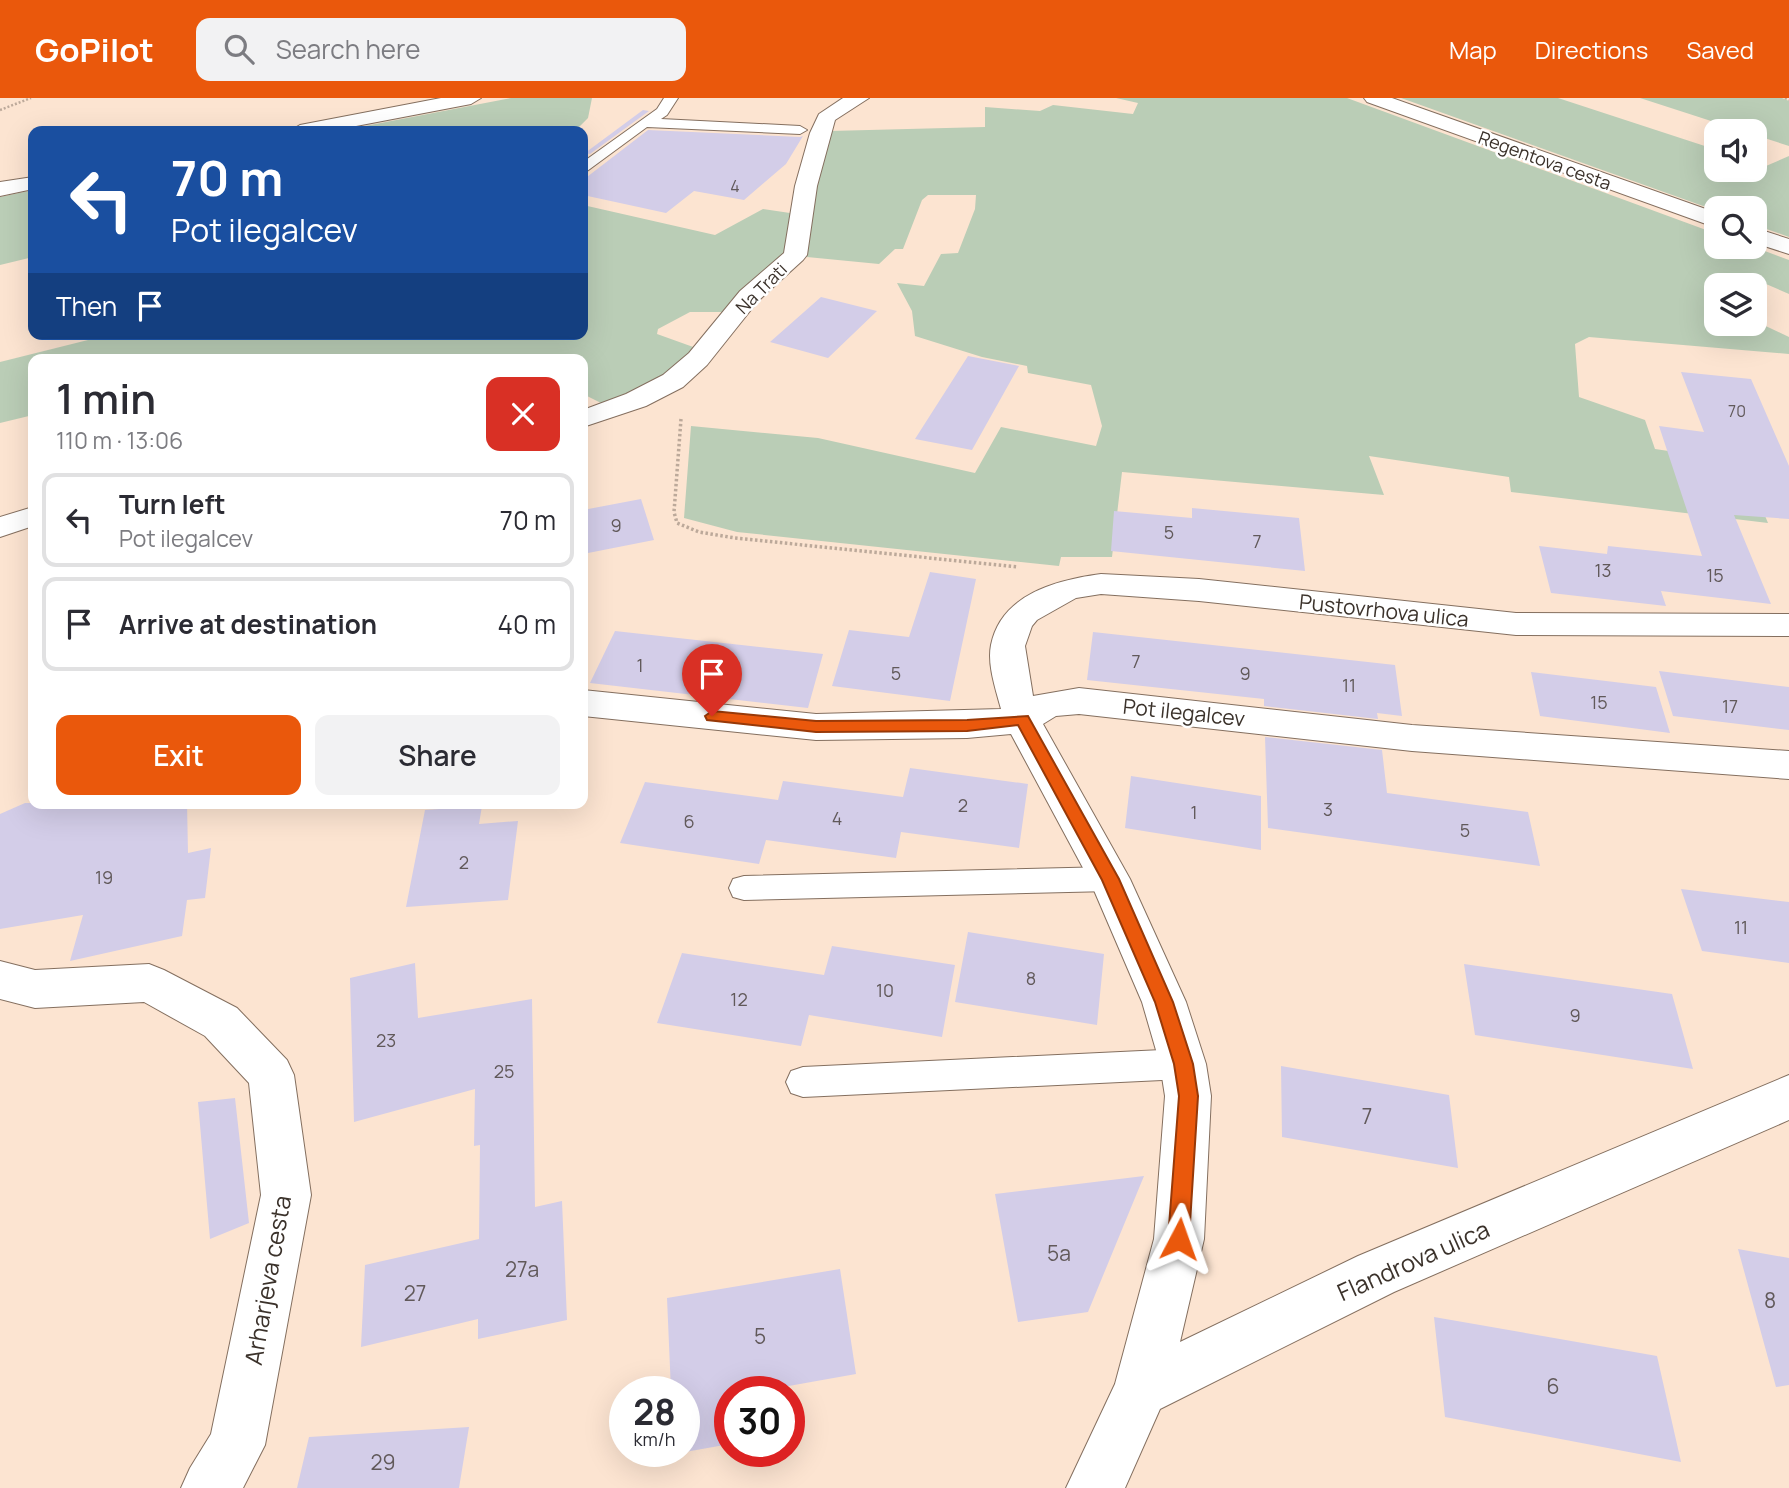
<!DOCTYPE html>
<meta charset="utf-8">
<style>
body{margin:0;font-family:Manrope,sans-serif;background:#f2f2f3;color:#2b2b33;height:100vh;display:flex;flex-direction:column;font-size:26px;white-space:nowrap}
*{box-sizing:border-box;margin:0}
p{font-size:23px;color:#7c7c81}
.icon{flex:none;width:38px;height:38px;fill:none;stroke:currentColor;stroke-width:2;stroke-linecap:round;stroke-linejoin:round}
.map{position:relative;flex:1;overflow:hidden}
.panel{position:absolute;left:28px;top:256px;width:560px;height:455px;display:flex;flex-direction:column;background:#fff;border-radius:14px;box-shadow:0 7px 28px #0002}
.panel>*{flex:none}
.hud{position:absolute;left:28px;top:28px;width:560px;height:214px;border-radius:14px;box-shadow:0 7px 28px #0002;background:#1a4fa0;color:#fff;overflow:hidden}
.controls{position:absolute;left:1704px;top:21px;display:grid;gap:14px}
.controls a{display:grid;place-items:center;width:63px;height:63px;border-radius:14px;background:#fff;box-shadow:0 7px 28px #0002;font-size:35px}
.speed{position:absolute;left:609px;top:1278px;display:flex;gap:14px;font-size:35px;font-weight:700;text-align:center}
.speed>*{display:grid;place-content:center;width:91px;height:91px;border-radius:50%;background:#fff;box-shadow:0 7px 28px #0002;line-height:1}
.speed small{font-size:18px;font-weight:400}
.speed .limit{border:10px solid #d22;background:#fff;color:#111}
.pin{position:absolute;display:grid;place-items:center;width:60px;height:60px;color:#fff;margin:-72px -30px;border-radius:50% 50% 50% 0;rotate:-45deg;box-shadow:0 0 7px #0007}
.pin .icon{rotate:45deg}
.me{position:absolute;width:77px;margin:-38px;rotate:4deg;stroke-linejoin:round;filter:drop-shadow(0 0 5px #0008)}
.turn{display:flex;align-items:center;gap:24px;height:147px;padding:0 28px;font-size:32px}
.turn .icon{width:91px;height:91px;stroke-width:2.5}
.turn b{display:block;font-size:49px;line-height:60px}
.then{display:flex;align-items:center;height:66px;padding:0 28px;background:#0003;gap:14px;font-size:26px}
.round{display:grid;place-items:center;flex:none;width:74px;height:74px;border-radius:14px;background:#f2f2f3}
.summary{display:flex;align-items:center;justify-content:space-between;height:119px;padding:0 28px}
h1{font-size:42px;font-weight:600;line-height:52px}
.primary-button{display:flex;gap:14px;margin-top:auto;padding:14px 28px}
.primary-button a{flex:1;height:80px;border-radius:14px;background:#ea580c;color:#fff;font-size:28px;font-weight:600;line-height:80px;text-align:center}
.primary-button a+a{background:#f2f2f3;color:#2b2b33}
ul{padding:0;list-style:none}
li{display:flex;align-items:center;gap:21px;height:94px;margin:0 14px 10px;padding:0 14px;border:4px solid #e1e1e2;border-radius:14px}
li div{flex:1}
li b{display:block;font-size:26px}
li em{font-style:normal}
header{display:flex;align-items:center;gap:42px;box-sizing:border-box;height:98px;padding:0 35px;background:#ea580c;color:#fff}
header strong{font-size:33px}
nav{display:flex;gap:38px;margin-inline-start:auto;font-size:24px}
.search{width:490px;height:63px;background:#f2f2f3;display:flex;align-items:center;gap:18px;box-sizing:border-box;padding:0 24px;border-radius:14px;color:#7c7c81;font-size:26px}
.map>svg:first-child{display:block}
</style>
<header>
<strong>GoPilot</strong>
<div class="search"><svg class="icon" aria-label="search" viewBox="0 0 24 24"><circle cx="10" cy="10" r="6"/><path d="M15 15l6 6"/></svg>Search here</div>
<nav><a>Map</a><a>Directions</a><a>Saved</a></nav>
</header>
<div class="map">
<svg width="1789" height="1390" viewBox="0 0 1789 1390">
<rect width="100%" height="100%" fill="#fce4d1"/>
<path fill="#bacdb6" d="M511,0H592L588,20L575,33H339Z
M1116,0H1347L1717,136V149H1754L1789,162V196L1766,186L1755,191V187H1717V226H1755V223L1789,239V256L1589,239L1575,246L1579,299L1645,322L1655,351L1743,364L1768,425L1511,394L1509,379L1369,358L1384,397L1122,374L1112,459H1061L1059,468L737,434L684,420L691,328L818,340L975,375L1001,329L1096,348L1102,328L1091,287L1028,275L1027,268L982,259L915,238L912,213L897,185L924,188L941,156L958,155L975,111L976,97H928L922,102L903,151H895L879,166L807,159L820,65L830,33L985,29V9L1040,13L1053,7L1133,16L1138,5Z
M1401,0H1558L1717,52V72H1755V65L1766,68L1789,58V139L1755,127V110H1717V113Z
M1640,0H1782L1789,3V48L1755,37V33H1742Z
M33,92V159L0,167V99Z
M583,107L715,137L763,111L790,115V147L778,164L724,214H690L658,231L657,236L696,250L655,284L605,307L583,296V261H33V317L0,325V264L112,236H583Z"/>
<path fill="#d3cde8" d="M643,12L649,13L590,56L585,55Z
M648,32L800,39L803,38L786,66L744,102L694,93L666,115L583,97V82Z
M821,199L877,213L828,260L770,244Z
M968,258L1019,268L972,352L915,341Z
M1681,274L1751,281L1789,368V421L1734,417L1771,506L1661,493L1666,508L1551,495L1539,448L1607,456L1608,448L1702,458L1659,328L1704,334Z
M641,401L654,442L583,456V412Z
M1192,410L1299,420L1305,473L1111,453L1114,413L1192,420Z
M930,474L976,481L950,603L832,588L849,532L909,539Z
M615,533L823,556L808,610L590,585Z
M1093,534L1395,567L1402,618L1377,615L1378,621L1264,608V601L1087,582Z
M1659,573L1789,589V632L1673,618Z
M1531,574L1656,589L1670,635L1540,618Z
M1265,639L1382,652L1387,695L1528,714L1540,768L1268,730Z
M910,670L1028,686L1019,750L901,734L896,760L766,742L759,766L620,745L645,684L778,702L783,683L903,699Z
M1131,678L1261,698V752L1125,730Z
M25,705H187L188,755L211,750L205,800L187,802L182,838L70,863L83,817L0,831V716Z
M482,708L479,726L518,723L508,802L406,809L425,712Z
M1681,791L1789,804V865L1702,853Z
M968,834L1104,856L1097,927L955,904Z
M832,848L955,867L942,939L809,917L801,948L657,925L682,855L824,877Z
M415,865L418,920L532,901L535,1109L562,1103L567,1222L478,1241V1221L361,1249L365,1167L479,1141L480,1047L474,1048L475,991L354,1024L350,880Z
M1464,866L1672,896L1693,971L1475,937Z
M1281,968L1449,997L1458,1070L1282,1039Z
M235,1000L249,1125L210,1141L198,1004Z
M1144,1078L1088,1214L1018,1224L995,1096Z
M1738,1151L1789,1160V1287L1776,1289Z
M840,1171L856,1276L761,1293H730V1346L674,1356V1353H684V1293H671L667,1200Z
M1434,1219L1657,1258L1681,1364L1445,1319Z
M469,1329L459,1390H297L309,1339Z"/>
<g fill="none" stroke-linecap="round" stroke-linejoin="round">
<g stroke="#846f5f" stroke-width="2">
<path id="lane" d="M664,0H678L667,17L661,21L800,28L807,32L800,36L647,29L583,76V64L657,11Z
M1110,769L1121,773L1125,781L1121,789L1110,793L744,802L733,799L729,790L733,781L744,778Z
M1183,951L1195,955L1200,966L1195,977L1183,981L803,999L791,995L786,984L791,973L803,969Z"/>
</g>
<g stroke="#846f5f" stroke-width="2">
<path id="street" d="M441,0H481L471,6L330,33H290L300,27Z
M843,0H869L835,22L817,88L807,157L803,162L758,203L707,267L683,289L646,308L583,329V312L626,296L663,277L689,255L740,193L784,155L795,88L810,35L819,16Z
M33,79V91L0,98V84Z
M33,409V428L0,439V419Z
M1101,476L1199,481L1516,515L1789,516V538L1516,537L1199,503L1101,496L1076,500L1037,522L1032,528L1025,548L1033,598L1079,590L1412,627L1789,653V681L1412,653L1079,616L1056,618L1043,626L1130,781L1186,904L1206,966L1211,998L1204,1141L1180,1244L1358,1158L1789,977V1022L1394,1194L1160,1311L1125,1390H1066L1115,1286L1154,1141L1165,998L1160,966L1142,904L1090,783L1011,636L967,640L816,642L583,618V592L816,616L1001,611C996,592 987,567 991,547C1001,496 1057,482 1101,476Z
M0,863L35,872L149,866L164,872L237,910L287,962L294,977L311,1097L265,1347L243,1390H181L190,1370L211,1336L261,1097L249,985L205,938L144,904L35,910L0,901Z"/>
</g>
<g stroke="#846f5f" stroke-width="2">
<path id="secondary" d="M1364,0H1392L1717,115V130L1367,4Z
M1755,130L1789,141V156L1755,145Z"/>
</g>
<path stroke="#bca99a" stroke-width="2.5" stroke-dasharray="2 2" stroke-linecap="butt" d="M1785,0L1789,2
M0,12L31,0"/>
<path stroke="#bca99a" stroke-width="3.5" stroke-dasharray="2.5 2.5" stroke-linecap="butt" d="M681,321L674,414L677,425L699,434L735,440L1018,469"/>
<use href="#lane" fill="#fff" fill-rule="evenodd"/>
<use href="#street" fill="#fff" fill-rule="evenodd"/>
<use href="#secondary" fill="#fff" fill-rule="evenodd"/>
</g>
<path fill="#ea580c" stroke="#983908" stroke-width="2" d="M712,613L816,623L967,622L1028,618L1119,781L1173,904L1193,966L1198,998L1189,1141L1186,1149L1179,1152L1171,1149L1168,1141L1179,998L1174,966L1155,904L1102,782L1018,627L967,633L816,634L707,622L705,618Z"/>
<g text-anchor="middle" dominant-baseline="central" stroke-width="5" stroke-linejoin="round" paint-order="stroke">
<g font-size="16" fill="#61595a">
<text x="735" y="88">4</text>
<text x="1737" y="313">70</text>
</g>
<g font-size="18" fill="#3b322b" stroke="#fff">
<text transform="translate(1545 62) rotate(20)">Regentova cesta</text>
<text transform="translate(761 190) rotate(-45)">Na Trati</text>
</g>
<g font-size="18" fill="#61595a">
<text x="616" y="427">9</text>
<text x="1169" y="434">5</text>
<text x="1257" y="443">7</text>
<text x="1603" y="472">13</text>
<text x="1715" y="477">15</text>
<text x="1136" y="563">7</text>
<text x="640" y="567">1</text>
<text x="896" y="575">5</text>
<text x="1245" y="575">9</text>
<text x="1349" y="587">11</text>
<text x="1599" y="604">15</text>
<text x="1730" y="608">17</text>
<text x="963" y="707">2</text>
<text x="1328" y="711">3</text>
<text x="1194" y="714">1</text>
<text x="837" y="720">4</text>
<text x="689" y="723">6</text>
<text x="1465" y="732">5</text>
<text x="464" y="764">2</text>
<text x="104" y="779">19</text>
<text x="1741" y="829">11</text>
<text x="1031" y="880">8</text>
<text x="885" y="892">10</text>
<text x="739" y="901">12</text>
<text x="1575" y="917">9</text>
<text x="386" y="942">23</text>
<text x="504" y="973">25</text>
</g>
<g font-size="21" fill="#3b322b" stroke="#fff">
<text transform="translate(1384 512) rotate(6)">Pustovrhova ulica</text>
<text transform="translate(1184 614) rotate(6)">Pot ilegalcev</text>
</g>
<g font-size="21" fill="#61595a">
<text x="1367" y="1018">7</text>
<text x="1059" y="1155">5a</text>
<text x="522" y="1171">27a</text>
<text x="415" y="1195">27</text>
<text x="1770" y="1202">8</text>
<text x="760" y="1238">5</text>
<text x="1553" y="1288">6</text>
<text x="383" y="1364">29</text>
</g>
<g font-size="24" fill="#3b322b" stroke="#fff">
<text transform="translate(1413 1162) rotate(-24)">Flandrova ulica</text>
<text transform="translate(267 1182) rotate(-80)">Arharjeva cesta</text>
</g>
</g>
</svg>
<div class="controls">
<a><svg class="icon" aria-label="sound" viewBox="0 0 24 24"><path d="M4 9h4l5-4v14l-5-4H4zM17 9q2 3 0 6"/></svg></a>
<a><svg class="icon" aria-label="search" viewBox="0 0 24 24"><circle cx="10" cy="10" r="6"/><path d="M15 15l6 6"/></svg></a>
<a><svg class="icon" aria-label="layers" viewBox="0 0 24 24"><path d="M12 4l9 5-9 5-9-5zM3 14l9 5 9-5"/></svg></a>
</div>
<div class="speed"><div>28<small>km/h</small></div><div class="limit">30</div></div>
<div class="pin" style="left:712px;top:618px;background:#d93025"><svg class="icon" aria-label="arrive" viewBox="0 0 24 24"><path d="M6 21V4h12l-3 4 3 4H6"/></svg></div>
<svg class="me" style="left:1179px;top:1141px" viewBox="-20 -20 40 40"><path d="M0-17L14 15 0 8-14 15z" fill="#ea580c" stroke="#fff" stroke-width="4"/></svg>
<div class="hud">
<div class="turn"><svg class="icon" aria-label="left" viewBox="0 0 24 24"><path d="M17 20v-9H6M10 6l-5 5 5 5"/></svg><div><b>70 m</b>Pot ilegalcev</div></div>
<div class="then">Then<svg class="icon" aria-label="arrive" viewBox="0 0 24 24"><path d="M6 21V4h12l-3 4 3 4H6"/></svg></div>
</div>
<section class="panel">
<div class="summary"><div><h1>1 min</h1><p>110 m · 13:06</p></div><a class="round" style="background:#d93025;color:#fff"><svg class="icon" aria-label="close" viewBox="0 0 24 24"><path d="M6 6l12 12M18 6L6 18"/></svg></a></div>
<ul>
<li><svg class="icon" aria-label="left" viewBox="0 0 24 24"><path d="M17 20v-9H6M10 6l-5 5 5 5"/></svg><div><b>Turn left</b><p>Pot ilegalcev</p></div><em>70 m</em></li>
<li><svg class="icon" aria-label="arrive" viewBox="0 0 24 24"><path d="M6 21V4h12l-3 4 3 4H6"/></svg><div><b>Arrive at destination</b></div><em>40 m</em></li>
</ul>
<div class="primary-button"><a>Exit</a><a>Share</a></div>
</section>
</div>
